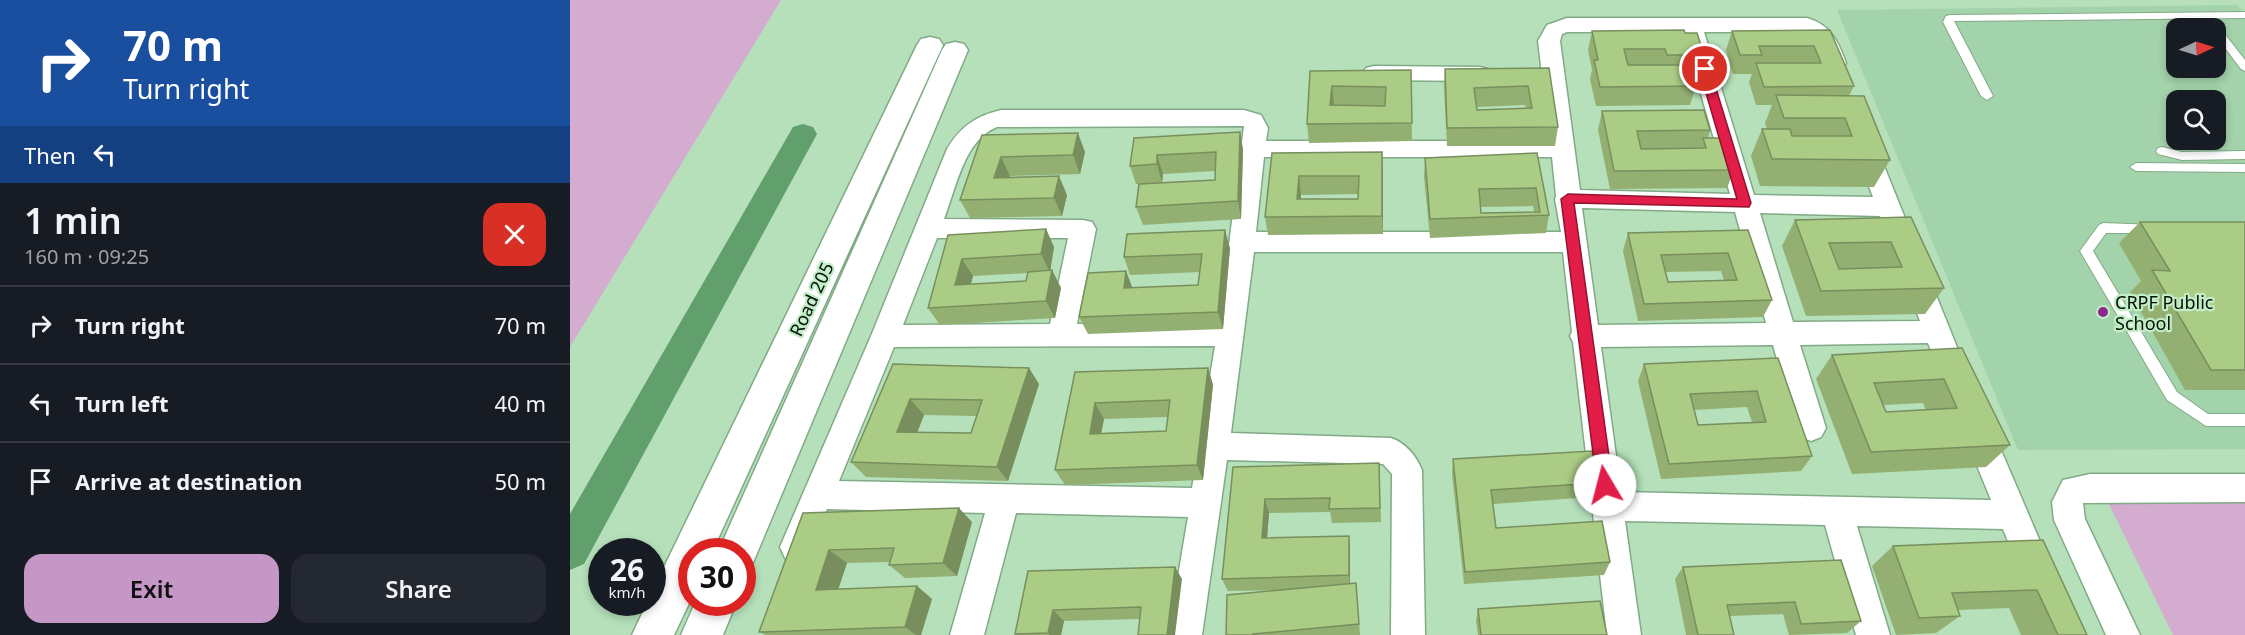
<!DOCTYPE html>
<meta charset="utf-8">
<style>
body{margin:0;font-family:"Noto Sans",sans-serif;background:#242831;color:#f1f3f6;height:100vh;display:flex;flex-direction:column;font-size:22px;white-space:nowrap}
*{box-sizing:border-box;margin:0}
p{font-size:20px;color:#9ea1a6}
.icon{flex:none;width:33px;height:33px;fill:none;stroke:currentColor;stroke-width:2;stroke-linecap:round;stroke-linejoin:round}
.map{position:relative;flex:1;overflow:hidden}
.side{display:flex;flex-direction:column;background:#171b24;width:570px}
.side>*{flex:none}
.banner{background:#1a4fa0;color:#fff;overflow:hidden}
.needle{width:39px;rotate:86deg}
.buttons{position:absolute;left:1596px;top:18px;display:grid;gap:12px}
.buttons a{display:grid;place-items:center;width:60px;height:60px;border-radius:12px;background:#171b24;box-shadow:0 3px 9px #0003;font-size:30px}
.speed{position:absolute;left:18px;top:538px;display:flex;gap:12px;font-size:30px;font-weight:700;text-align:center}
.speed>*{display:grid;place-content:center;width:78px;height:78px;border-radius:50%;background:#171b24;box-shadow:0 3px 9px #0003;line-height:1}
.speed small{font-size:15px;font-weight:400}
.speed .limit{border:9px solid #d22;background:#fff;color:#111}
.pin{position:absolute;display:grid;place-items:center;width:51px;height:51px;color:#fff;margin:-26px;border:3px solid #fff;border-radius:50%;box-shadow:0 2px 6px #0007}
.me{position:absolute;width:66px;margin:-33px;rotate:352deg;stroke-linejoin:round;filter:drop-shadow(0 0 4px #0008)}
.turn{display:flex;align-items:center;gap:21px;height:126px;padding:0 24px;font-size:27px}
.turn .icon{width:78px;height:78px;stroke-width:2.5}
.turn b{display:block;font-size:42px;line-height:51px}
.then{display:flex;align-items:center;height:57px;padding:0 24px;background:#0003;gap:12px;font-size:22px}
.round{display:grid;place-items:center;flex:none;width:63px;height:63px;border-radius:18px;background:#242831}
.overview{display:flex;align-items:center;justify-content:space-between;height:102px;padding:0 24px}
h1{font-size:36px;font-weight:600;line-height:45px}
.cta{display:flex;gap:12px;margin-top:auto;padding:12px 24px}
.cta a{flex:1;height:69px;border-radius:18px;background:#c497c6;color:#111;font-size:24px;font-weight:600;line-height:69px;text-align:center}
.cta a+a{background:#242831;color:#f1f3f6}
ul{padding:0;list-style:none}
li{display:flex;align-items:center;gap:18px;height:78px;padding:0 24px;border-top:2px solid #363941}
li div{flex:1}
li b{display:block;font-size:22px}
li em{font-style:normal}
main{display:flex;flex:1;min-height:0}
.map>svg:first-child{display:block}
</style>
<main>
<section class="side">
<div class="banner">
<div class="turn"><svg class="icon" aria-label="right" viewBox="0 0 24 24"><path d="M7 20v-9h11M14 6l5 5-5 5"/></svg><div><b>70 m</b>Turn right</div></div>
<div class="then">Then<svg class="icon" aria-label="left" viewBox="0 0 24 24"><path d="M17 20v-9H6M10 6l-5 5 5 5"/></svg></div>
</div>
<div class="overview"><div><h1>1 min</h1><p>160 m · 09:25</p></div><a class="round" style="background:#d93025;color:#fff"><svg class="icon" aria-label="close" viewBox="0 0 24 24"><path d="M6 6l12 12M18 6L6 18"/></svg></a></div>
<ul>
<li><svg class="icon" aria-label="right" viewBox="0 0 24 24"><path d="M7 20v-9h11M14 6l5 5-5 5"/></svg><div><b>Turn right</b></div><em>70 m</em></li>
<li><svg class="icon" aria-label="left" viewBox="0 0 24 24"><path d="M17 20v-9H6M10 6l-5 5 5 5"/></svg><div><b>Turn left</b></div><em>40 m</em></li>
<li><svg class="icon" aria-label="arrive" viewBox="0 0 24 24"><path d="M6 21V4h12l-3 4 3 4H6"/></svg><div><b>Arrive at destination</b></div><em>50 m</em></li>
</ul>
<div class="cta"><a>Exit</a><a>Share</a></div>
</section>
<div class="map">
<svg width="1675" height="635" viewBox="0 0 1675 635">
<rect width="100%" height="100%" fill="#b5e0ba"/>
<path fill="#a3d3aa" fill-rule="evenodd" d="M1667,5L1675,14V449L1448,450L1267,10ZM1606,28H1646V68H1606ZM1606,100H1646V140H1606Z"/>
<path fill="#d3acd0" d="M0,0H211L0,347Z
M1536,498L1675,499V635H1603Z"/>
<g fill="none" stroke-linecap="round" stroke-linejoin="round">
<path fill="#61a06c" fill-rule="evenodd" d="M233,124L243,127L247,134L14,564L0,570V514L223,127Z"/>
<g stroke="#81aa86" stroke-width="2">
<path id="service" d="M1675,12V18L1384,21L1423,96L1417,100L1411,96L1373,22L1376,16L1380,15Z
M1646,27L1650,28L1675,60V71L1671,69L1646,36V28H1642Z
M1592,147L1612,152L1675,151V159L1612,160L1588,154L1586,151L1588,148Z
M1566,163L1675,164V172L1566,171L1560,167Z
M1533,223L1586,225L1588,228L1586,231L1582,233H1536L1523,251L1607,392L1638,414H1675V426H1636L1597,400L1510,251L1529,225Z"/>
</g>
<g stroke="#81aa86" stroke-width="3">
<path id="minor" d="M997,18H1237C1261,25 1268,41 1276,63L1273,68L1265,70L1257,68L1245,40L1234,32H1134L1184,195L1303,197L1284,147L1288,141L1296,139L1304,141L1401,382L1397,391L1387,394L1377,391L1358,343L1230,345L1256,428L1251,437L1241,441L1231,437L1226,428L1203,345L1031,347L1051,492L1421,500L1392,429L1397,420L1407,416L1417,420L1422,429L1510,635H1476L1433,529L1287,526L1320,635H1286L1255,525L1055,521L1071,635H1037L1003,342L1000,336L1002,332L993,252H684L661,433L821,438C836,443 846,456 852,470L855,635H821L822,474L813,464L657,460L632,635H598L618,517L446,513L414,635H380L415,513L257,509L237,558L226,562L215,558L210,547L301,336L377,149C391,126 406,116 431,110H674L691,115L698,128L696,141H980L968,41L977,25ZM997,32H1113L1160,194L1010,190L990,41L992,34ZM674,126L649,324H507L526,229L522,222L513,220L374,219C386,188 394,140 427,127ZM694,157H982L986,196L985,199L991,232H686ZM1012,208L1165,212L1196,323L1028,325ZM1190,213L1310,216L1350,321L1223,322ZM367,238H498L480,324L333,325ZM645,346L622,488L269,481L324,347Z
M804,66L910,67L918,69L921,74L918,79L910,81L804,80L796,78L793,73L796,68Z
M1520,474H1675V502L1513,503L1515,519L1570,635H1536L1484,520L1482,502L1493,480Z"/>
</g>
<g stroke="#81aa86" stroke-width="3">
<path id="tertiary" d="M360,37L369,39L373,45L142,552H122V597L104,635H62L77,603H82V592L347,45L351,39Z
M385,42L394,44L398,50L182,565L172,569V552H148L372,50L376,44Z
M125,603H166L153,635H111Z"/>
</g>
<use href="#service" fill="#fff" fill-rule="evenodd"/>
<use href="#minor" fill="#fff" fill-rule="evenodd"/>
<use href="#tertiary" fill="#fff" fill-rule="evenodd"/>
</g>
<path fill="#93af72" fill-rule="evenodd" d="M1260,30L1284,86L1279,96L1320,160L1304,187L1190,186L1181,156L1192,129H1197L1195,123L1202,105H1186L1179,82L1182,74H1163L1156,50L1162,31Z
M1022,31L1115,33L1134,55L1128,74H1122L1126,86L1120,105L1026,106L1020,79L1022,70L1018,50Z
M979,68L988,127L985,146H877L874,88L875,69ZM955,105L956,108L907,110V107Z
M841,70L842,141L739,143L737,124L740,71Z
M1032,111L1140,130L1138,138L1164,170L1157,188L1040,189L1028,130Z
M670,132L673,150L671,219L573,225L566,207L645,180V171L593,174L592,183L566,184L560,166L564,138Z
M412,135L515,152L510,174L440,176L439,177L497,195L492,216L400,218L390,200Z
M812,152L813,234L698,235L695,217L702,153ZM789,194L788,199H731V195Z
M967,153L979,215L976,233L860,238L854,177L855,158ZM963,206L964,212L911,213V207Z
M1341,217L1374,288L1355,314L1236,316L1212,246L1225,220Z
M1570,222H1675V390H1615L1560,292L1571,281L1549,243Z
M476,229L484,247L480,270H482L491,288L485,318L370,325L358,308L378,235ZM458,273L456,281L401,284L403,276Z
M1178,230L1202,300L1193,317L1068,321L1053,251L1058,233ZM1151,271L1154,280L1098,282L1095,272Z
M660,248L653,329L518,334L509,317L563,288L628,285L630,272L560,275L554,257Z
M1392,348L1440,445L1416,467L1282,474L1246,379L1262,355ZM1353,403L1356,410L1316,412L1313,405Z
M1208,358L1242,456L1231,471L1091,479L1068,381L1074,364ZM1177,407L1182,422L1128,425L1124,410Z
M323,364L469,384L438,481L296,477L281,462ZM354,415L407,416L401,433H347Z
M638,368L643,385L633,480L495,485L485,470L505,372ZM598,417L596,431L531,433L534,419Z
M883,459L1028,483L1023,497L922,504L926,528L1040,562L1034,575L894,584L882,474Z
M809,463L811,522L762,523L760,512L699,513L697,538L779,536L780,549V583L787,595L790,635H656L711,590L658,591L652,579L663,467Z
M233,513L402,522L387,576L335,578L319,565L320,562L277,563L268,589L347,586L362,599L351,635H195L189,632Z
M1473,540L1517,635H1451L1439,608L1388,610L1390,616L1366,633L1326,635L1302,566L1323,546Z
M1113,567L1291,621L1277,633L1219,635L1213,614L1160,616L1164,635H1116L1105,579Z
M458,571L612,579L570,619L494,621L491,635H446L445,634Z
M908,609L1037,635H908L906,621Z"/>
<path fill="#788f5d" d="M762,86L764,105H760Z
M670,132L673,150L671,219L668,201Z
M508,133L515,152L510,174L503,155Z
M812,152L813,170V234L812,216Z
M587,155L593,174L592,183L587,164Z
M431,157L440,176L433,196L424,178Z
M489,176L497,195L492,216L484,198Z
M729,176L731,195L729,218L727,199Z
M476,229L484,247L480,272L471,254Z
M655,230L660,248L653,329L648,312Z
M392,259L403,276L396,302L385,285Z
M482,270L491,288L485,318L476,301Z
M556,271L563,289L554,288Z
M459,368L469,384L438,481L427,467Z
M638,368L643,385L633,480L627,465Z
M340,399L354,415L341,448L327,432Z
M525,403L534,419L528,449L520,434Z
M695,499L699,513L696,551L692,538Z
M389,508L402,522L387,576L373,563Z
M779,536L780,549V588L779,575Z
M259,550L277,563L264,602L246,590Z
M605,567L612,579L605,635H597Z
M347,586L362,599L351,635H346L335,627Z
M483,610L494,621L491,635H480L478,633Z"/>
<path fill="#abcc85" stroke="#788f5d" stroke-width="1.5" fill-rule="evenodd" d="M1114,30L1115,33H1127L1134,55H1097L1095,49H1054L1058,65H1120L1126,86L1030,87L1024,60H1028L1022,31Z
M1260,30L1284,86L1194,87L1186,63H1251L1244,46H1189L1192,55H1170L1162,31Z
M979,68L988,127L877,128L875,69ZM958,86L962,108L907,110L904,88Z
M841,70L842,123L737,124L740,71ZM762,86L816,87L815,106L760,105Z
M1206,95L1294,96L1320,160L1202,159L1192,129H1220L1222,136H1282L1275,118H1214Z
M1134,110L1140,130L1067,131L1071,149L1136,148L1133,138H1155L1164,170L1044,171L1032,111Z
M670,132L668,201L566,207L569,184L645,180L646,152L587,155V164L560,166L564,138Z
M508,133L503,155L431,157L424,178L489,176L484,198L390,200L412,135Z
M812,152V216L695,217L702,153ZM729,176H789L788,199H727Z
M967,153L979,215L860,219L855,158ZM966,188L970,212L911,213L909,189Z
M1341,217L1374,288L1251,291L1225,220ZM1321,242L1332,267L1269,269L1259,243Z
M1570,222H1675V370H1641L1582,270L1600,271Z
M476,229L471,254L392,259L385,285L456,281L458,272L482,270L476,301L358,308L378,235Z
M655,230L648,312L509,317L518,273L556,271L554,288L628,285L632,254L554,257L557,234Z
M1178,230L1202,300L1074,304L1058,233ZM1158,253L1167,280L1098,282L1091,255Z
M1392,348L1440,445L1301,452L1262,355ZM1374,379L1387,408L1316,412L1304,383Z
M1208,358L1242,456L1099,464L1074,364ZM1187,391L1196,422L1128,425L1120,394Z
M323,364L459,368L427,467L281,462ZM340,399L412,400L401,433L327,432Z
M638,368L627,465L485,470L505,372ZM600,400L596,431L520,434L525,403Z
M1022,451L1028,483L921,490L926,528L1032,521L1040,562L895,572L883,459Z
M809,463L810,508L759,509L760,498L695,499L692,538L779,536V575L652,579L663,467Z
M389,508L373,563L319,565L324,548L259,550L246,590L347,586L335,627L189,632L233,513Z
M1473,540L1517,635H1488L1467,590L1382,593L1390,616L1349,618L1323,546Z
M1271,560L1291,621L1231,624L1225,602L1157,605L1164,635H1128L1113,567Z
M605,567L597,635H568L571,607L483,610L478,633L445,634L458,571Z
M786,583L789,624L683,634V635H656L657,595Z
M1030,601L1037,635H911L908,609Z"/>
<path fill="#e11d48" stroke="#92132f" stroke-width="1.5" d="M1135,65L1140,69L1181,203L1179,207L1004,203L1043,485L1041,490L1035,492L1030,490L1027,485L991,199L998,194L1167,199L1129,69Z"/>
<circle fill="#8e278c" stroke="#c2edc7" stroke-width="2" cx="1533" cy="312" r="6"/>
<g text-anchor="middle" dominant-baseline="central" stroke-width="4.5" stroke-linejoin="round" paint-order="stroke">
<g font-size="18" fill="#041206" stroke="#c2edc7">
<text transform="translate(241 299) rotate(-65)">Road 205</text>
</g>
<g font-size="18" fill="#041206" stroke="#c2edc7" text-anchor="start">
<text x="1545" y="302">CRPF Public<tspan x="1545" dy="21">School</tspan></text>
</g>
</g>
</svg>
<div class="buttons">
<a><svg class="needle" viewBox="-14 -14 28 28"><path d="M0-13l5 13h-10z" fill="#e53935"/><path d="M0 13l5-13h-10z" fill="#9ea1a6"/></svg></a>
<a><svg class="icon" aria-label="search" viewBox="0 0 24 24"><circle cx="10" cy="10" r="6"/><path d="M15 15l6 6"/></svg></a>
</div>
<div class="speed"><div>26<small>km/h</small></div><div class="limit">30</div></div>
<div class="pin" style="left:1135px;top:69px;background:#d93025"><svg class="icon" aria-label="arrive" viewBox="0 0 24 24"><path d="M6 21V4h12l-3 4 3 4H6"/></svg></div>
<svg class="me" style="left:1035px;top:485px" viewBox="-20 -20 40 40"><circle r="19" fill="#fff"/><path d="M0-13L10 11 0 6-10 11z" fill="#e11d48"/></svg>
</div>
</main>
